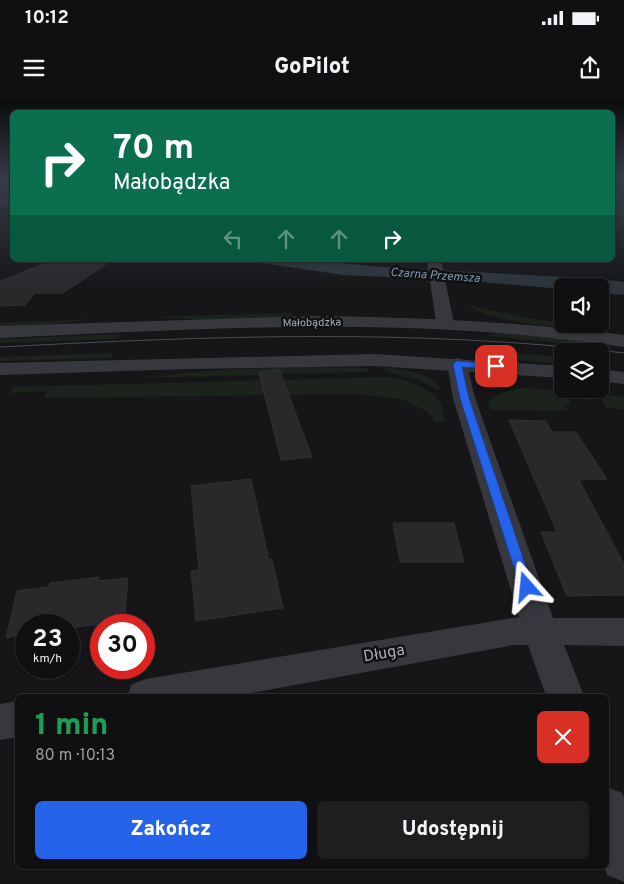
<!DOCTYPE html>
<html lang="pl">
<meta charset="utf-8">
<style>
body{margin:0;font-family:Overpass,sans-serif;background:#1e1e20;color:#f1f3f6;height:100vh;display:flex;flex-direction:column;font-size:19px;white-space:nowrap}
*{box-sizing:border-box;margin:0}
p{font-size:16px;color:#9c9d9f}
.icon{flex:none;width:28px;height:28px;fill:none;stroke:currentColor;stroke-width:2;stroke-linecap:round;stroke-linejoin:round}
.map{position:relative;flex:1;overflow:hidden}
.side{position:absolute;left:15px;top:594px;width:594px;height:175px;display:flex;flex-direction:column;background:#101012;border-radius:8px;box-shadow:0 1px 4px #0004,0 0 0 1px #303032}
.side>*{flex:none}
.guide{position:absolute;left:10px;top:10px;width:605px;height:152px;border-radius:8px;box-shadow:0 1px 4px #0004,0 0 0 1px #303032;background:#0b6e4f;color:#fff;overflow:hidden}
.tools{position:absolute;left:554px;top:178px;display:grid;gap:10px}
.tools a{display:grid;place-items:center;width:55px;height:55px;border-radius:8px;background:#101012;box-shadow:0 1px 4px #0004,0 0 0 1px #303032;font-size:25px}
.speed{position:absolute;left:15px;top:514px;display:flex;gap:10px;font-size:25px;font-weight:700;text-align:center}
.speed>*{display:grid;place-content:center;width:65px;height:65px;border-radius:50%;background:#101012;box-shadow:0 1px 4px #0004,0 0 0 1px #303032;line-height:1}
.speed small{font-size:12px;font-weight:400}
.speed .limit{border:8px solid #d22;background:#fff;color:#111}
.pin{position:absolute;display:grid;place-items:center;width:42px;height:42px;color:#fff;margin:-21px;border-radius:10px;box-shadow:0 2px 8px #0006}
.me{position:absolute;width:55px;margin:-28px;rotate:342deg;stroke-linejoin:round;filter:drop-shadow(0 0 4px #0008)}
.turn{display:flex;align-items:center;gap:18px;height:105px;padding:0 20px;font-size:22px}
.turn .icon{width:65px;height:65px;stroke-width:2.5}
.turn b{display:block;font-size:35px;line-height:42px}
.lanes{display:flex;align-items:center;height:48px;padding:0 20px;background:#0003;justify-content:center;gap:25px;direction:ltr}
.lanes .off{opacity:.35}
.round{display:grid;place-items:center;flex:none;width:52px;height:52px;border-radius:8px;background:#1e1e20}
.summary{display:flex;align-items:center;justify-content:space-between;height:85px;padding:0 20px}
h1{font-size:30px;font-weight:800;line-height:38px;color:#1e9e55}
.cta{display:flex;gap:10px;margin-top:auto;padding:10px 20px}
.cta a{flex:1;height:58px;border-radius:8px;background:#2563eb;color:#fff;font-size:20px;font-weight:800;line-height:58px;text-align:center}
.cta a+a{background:#1e1e20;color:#f1f3f6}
.status{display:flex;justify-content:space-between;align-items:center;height:35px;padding:0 25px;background:#101012;direction:ltr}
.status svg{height:14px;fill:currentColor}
header{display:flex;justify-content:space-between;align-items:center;height:65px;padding:0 20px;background:#101012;font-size:22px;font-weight:800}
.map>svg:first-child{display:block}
</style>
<div class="status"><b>10:12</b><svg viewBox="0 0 49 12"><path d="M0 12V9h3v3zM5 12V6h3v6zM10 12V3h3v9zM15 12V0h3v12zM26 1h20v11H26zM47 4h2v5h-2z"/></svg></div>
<header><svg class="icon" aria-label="menu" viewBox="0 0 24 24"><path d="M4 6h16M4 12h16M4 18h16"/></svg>GoPilot<svg class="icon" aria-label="share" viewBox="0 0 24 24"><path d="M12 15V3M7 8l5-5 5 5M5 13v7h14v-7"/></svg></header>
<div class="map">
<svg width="624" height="784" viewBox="0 0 624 784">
<rect width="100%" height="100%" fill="#161618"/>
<path fill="#222225" d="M0,79H12V107H0Z"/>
<path fill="#1c231d" d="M612,84L624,98V123L619,130H613Z
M466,205L534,219L578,224L582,226L583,229C544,224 501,225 466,205Z
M292,213L293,218L206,220L152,217Z
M91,219L47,225L0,228V223Z
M500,233L582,241L583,245L488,236L490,234Z
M120,234L118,239L0,243V239Z
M491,251L562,257V264L514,260Z
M113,253L111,258L0,261V257Z
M301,267L369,268L367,272L143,278L216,270Z
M383,267C401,269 432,272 441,290C432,289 425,282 416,279C406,276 388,275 383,267Z
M390,277C406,280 430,287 440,302C443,307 443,316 445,321L435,322L428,312L402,299L355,294L44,298L46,291L10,293L12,287Z
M525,288L586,293L590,300L569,298L570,305H564L568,311L491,310L487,302C499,293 510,290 525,288Z
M599,294L624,297V309L606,308Z"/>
<path fill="#2c353c" d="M241,160H312L381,167L601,179L624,182V195L600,193V186H562V189L469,181L344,175Z"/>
<path fill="#29292c" stroke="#303034" d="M53,160H112L63,193H35L25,205L0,206V181Z
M279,269L312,357L281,360L259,273Z
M509,320L546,321L552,332H576L607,379L579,380L624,464V495L567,496L541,432H557Z
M251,379L269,460L272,459L283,508L196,521L191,471L199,470L191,386Z
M393,423H454L464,462H400Z
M99,477L98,481L128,478L124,525H90L69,528V525H26V534L6,538L17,491L49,487L50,483Z"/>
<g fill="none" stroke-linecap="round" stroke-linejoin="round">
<path fill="#37383d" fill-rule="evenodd" d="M427,160H441L454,223L451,227L445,228L439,227L436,223Z
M457,258L464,260L467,264L475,298L553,518H624V546L564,545L584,596H546L528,545H514L235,596H127L132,584L146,579L519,517L453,298L447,264L450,260Z
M18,601V637L0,640V604Z
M606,687L622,693L624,698V782L607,775L604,766H606Z"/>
<path fill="#37383d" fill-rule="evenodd" d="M312,216C417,217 520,222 624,235V247C573,240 521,234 470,231C313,221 156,231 0,238V226Z
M375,254L562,266V278L375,266L187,269L0,275V263Z
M600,269L624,272V284L600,281Z"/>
<path stroke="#4a4c52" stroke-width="1" d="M0,247C210,236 414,228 624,253"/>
</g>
<linearGradient id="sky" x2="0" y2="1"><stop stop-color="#0c0c0d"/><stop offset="0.42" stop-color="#363c48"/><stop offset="1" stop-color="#363c48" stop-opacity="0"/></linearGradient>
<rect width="624" height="189" fill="url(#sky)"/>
<path fill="#2563eb" stroke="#184099" d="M457,261L496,264L501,266L496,269L462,267L469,298L533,487L531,491H522L520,487L460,298L453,264Z"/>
<g text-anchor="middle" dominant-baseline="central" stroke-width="5" stroke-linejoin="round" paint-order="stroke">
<g font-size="11" fill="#a8adb8" stroke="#111113">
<text transform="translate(312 223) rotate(-1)">Małobądzka</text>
</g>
<g font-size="12" font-style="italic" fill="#7f9bb3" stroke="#111113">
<text transform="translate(435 176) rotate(4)">Czarna Przemsza</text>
</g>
<g font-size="16" fill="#a8adb8" stroke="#111113">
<text transform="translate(384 554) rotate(-10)">Długa</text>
</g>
</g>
</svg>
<div class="tools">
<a><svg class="icon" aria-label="sound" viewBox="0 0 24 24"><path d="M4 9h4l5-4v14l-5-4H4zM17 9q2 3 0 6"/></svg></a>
<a><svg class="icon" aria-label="layers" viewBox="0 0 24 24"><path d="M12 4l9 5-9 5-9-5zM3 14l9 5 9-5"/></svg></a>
</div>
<div class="speed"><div>23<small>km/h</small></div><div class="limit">30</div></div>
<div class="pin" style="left:496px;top:266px;background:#d93025"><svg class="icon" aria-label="arrive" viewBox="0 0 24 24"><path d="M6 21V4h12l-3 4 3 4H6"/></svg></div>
<svg class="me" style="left:527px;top:487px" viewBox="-20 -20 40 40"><path d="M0-17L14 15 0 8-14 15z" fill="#2563eb" stroke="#fff" stroke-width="4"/></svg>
<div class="guide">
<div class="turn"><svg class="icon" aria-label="right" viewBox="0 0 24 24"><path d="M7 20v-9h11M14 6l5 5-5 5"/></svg><div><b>70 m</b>Małobądzka</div></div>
<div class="lanes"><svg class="icon off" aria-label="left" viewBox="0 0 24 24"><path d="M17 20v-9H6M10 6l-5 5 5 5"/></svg><svg class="icon off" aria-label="ahead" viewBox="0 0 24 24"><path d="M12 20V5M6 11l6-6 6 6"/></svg><svg class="icon off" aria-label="ahead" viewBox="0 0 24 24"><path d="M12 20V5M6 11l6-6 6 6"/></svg><svg class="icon" aria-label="right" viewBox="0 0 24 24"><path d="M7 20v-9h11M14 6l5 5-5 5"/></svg></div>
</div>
<section class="side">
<div class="summary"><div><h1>1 min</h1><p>80 m · 10:13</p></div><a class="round" style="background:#d93025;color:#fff"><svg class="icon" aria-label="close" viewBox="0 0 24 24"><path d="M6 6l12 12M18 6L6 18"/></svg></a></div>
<div class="cta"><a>Zakończ</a><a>Udostępnij</a></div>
</section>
</div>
